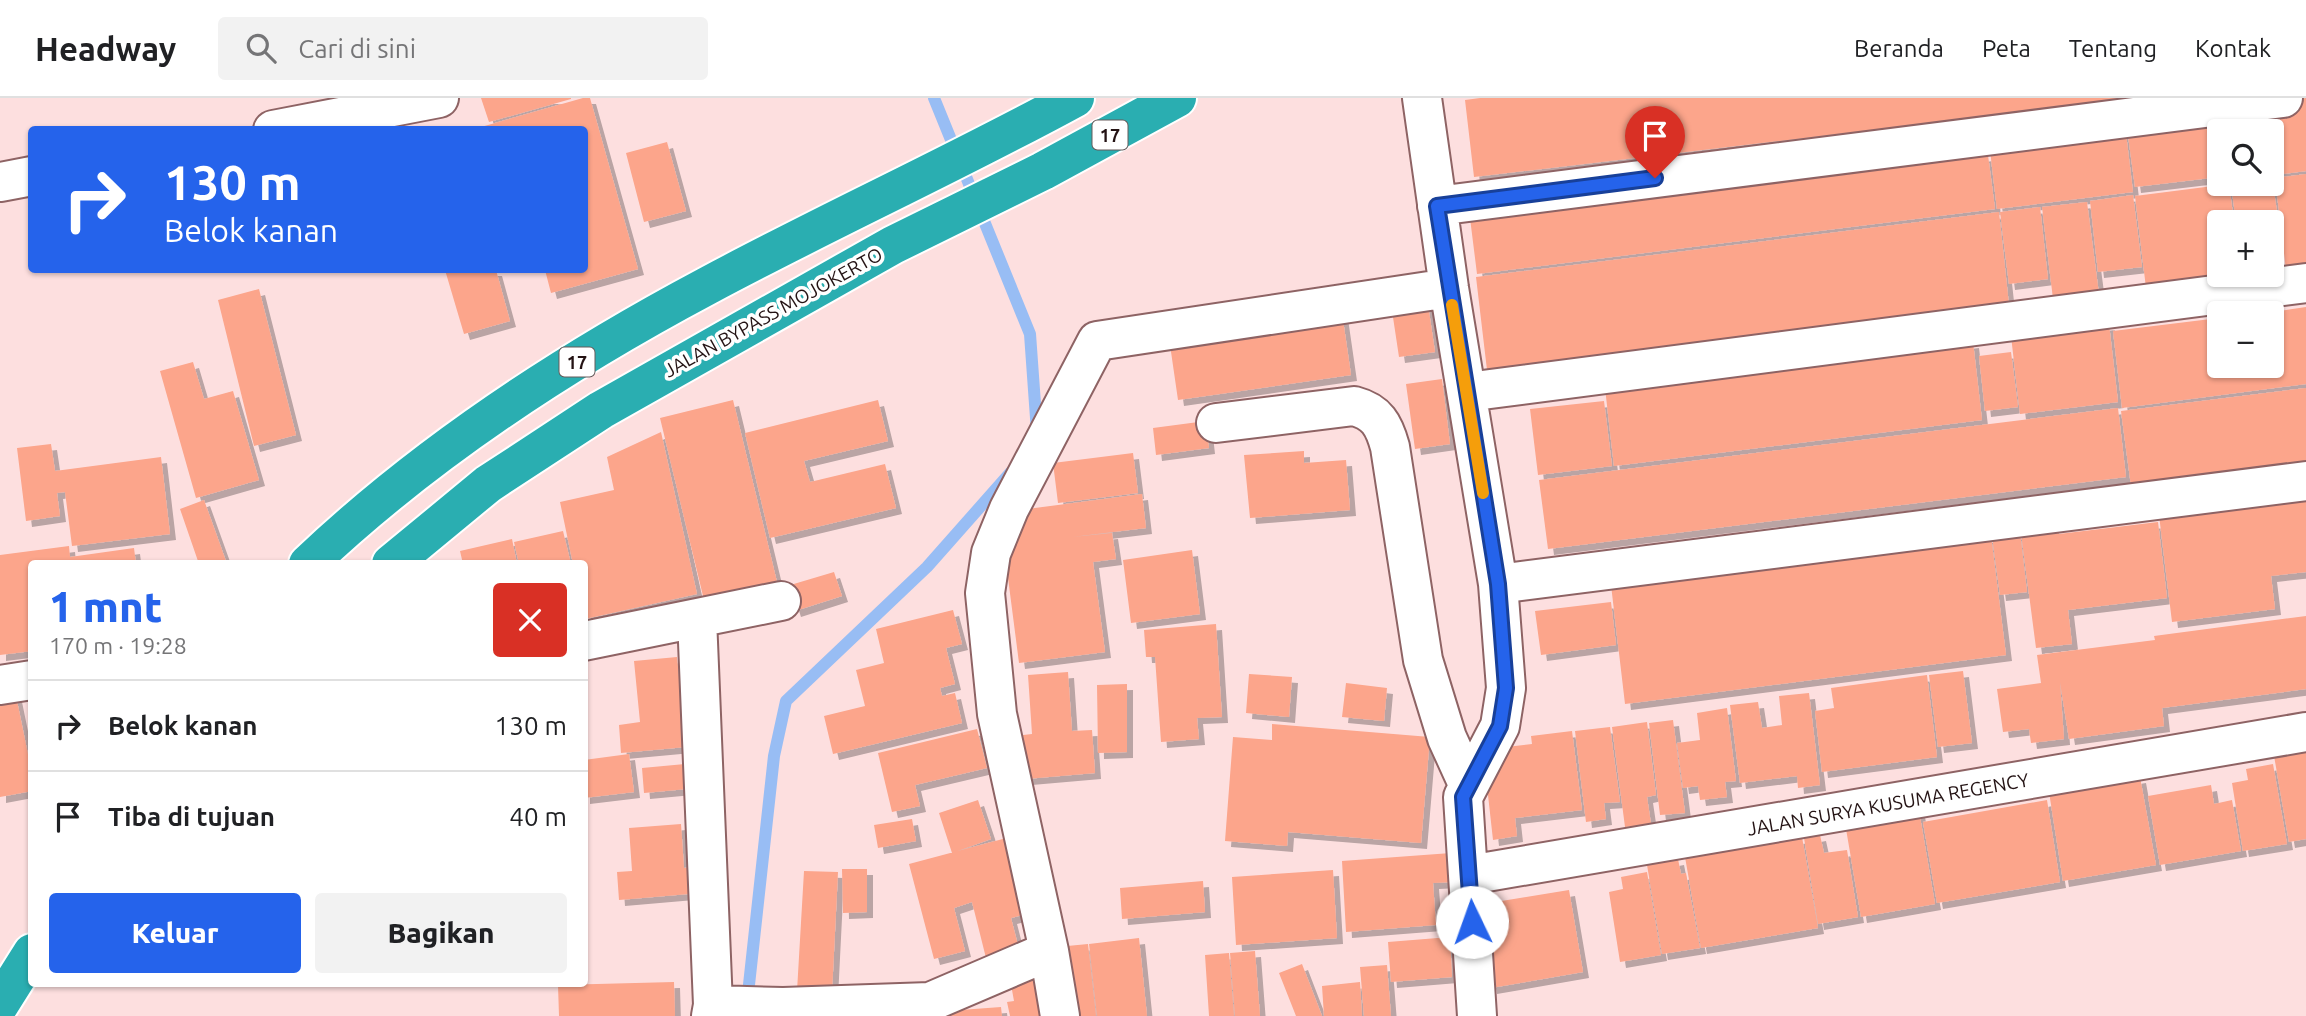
<!DOCTYPE html>
<html lang="id">
<meta charset="utf-8">
<style>
body{margin:0;font-family:Ubuntu,sans-serif;background:#f2f2f2;color:#202124;height:100vh;display:flex;flex-direction:column;font-size:26px;white-space:nowrap}
*{box-sizing:border-box;margin:0}
p{font-size:23px;color:#757577}
.icon{flex:none;width:38px;height:38px;fill:none;stroke:currentColor;stroke-width:2;stroke-linecap:round;stroke-linejoin:round}
.map{position:relative;flex:1;overflow:hidden}
.drawer{position:absolute;left:28px;top:462px;width:560px;height:427px;display:flex;flex-direction:column;background:#fff;border-radius:7px;box-shadow:0 2px 5px #0004}
.drawer>*{flex:none}
.hud{position:absolute;left:28px;top:28px;width:560px;height:147px;border-radius:7px;box-shadow:0 2px 5px #0004;background:#2563eb;color:#fff;overflow:hidden}
.tools{position:absolute;left:2207px;top:21px;display:grid;gap:14px}
.tools a{display:grid;place-items:center;width:77px;height:77px;border-radius:7px;background:#fff;box-shadow:0 2px 5px #0004;font-size:35px}
.pin{position:absolute;display:grid;place-items:center;width:60px;height:60px;color:#fff;margin:-72px -30px;border-radius:50% 50% 50% 0;rotate:-45deg;box-shadow:0 0 7px #0007}
.pin .icon{rotate:45deg}
.me{position:absolute;width:77px;margin:-38px;rotate:357deg;stroke-linejoin:round;filter:drop-shadow(0 0 5px #0008)}
.turn{display:flex;align-items:center;gap:24px;height:147px;padding:0 21px;font-size:32px}
.turn .icon{width:91px;height:91px;stroke-width:2.5}
.turn b{display:block;font-size:49px;line-height:60px}
.round{display:grid;place-items:center;flex:none;width:74px;height:74px;border-radius:7px;background:#f2f2f2}
.summary{display:flex;align-items:center;justify-content:space-between;height:119px;padding:0 21px}
h1{font-size:42px;font-weight:800;line-height:52px;color:#2563eb}
.cta{display:flex;gap:14px;margin-top:auto;padding:14px 21px}
.cta a{flex:1;height:80px;border-radius:7px;background:#2563eb;color:#fff;font-size:28px;font-weight:800;line-height:80px;text-align:center}
.cta a+a{background:#f2f2f2;color:#202124}
ul{padding:0;list-style:none}
li{display:flex;align-items:center;gap:21px;height:91px;padding:0 21px;border-top:2px solid #e0e0e0}
li div{flex:1}
li b{display:block;font-size:26px}
li em{font-style:normal}
header{display:flex;align-items:center;gap:42px;box-sizing:border-box;height:98px;padding:0 35px;background:#fff;border-bottom:2px solid #e0e0e0}
header strong{font-size:33px}
nav{display:flex;gap:38px;margin-inline-start:auto;font-size:24px}
.search{width:490px;height:63px;background:#f2f2f2;display:flex;align-items:center;gap:18px;box-sizing:border-box;padding:0 24px;border-radius:7px;color:#757577;font-size:26px}
.map>svg:first-child{display:block}
</style>
<header>
<strong>Headway</strong>
<div class="search"><svg class="icon" aria-label="search" viewBox="0 0 24 24"><circle cx="10" cy="10" r="6"/><path d="M15 15l6 6"/></svg>Cari di sini</div>
<nav><a>Beranda</a><a>Peta</a><a>Tentang</a><a>Kontak</a></nav>
</header>
<div class="map">
<svg width="2306" height="918" viewBox="0 0 2306 918">
<defs>
<filter id="shadow"><feDropShadow dx="6" dy="6" stdDeviation="0" flood-color="#0004"/></filter>
</defs>
<rect width="100%" height="100%" fill="#fddfdf"/>
<g fill="none" stroke-linecap="round" stroke-linejoin="round">
<path stroke="#98bdf4" stroke-width="12" d="M934,0L1030,236L1037,334
M747,905L774,658L786,603L927,469L1011,374"/>
</g>
<path fill="#fca58b" filter="url(#shadow)" d="M481,0H571V1L489,24Z
M583,0H590L638,171L551,195L545,172H584V32L474,31Z
M1480,0H2125L2126,2L1474,79L1465,2Z
M2306,0V73L2275,77L2266,5Z
M2264,13L2266,33H2219V79L2135,89L2127,30Z
M2125,27L2133,94L1997,111L1989,44Z
M667,44L686,113L644,124L626,55Z
M1988,57L1995,111L1477,176L1469,112Z
M2306,76V170L2286,172L2275,80Z
M2229,86L2234,124H2219V177H2235L2146,190L2135,98Z
M2231,86H2273L2280,135L2272,136V124H2236Z
M2133,97L2142,169L2098,174L2090,103Z
M2087,104L2099,196L2053,201L2042,109Z
M2040,109L2048,181L2009,186L2000,114Z
M1999,114L2009,207L1487,272L1476,179Z
M445,172H496L510,223L464,236Z
M259,191L296,337L254,348L218,202Z
M1427,200L1435,254L1399,259L1391,206Z
M2306,209V286L2122,310L2113,233L2219,220V268H2272V214Z
M1342,215L1351,277L1178,302L1169,240Z
M2109,226L2118,304L2020,316L2011,238Z
M1973,244L1982,322L1614,368L1605,290Z
M2011,254L2018,309L1985,313L1979,258Z
M193,264L204,301L233,293L259,382L196,400L160,273Z
M1442,281L1450,346L1415,351L1406,286Z
M2306,290V366L2131,388L2121,313Z
M733,302L777,484L704,502L660,320Z
M878,302L888,343L804,363L810,384L885,366L896,410L770,440L745,335Z
M1604,303L1612,368L1538,377L1530,311Z
M2118,310L2126,379L1548,451L1539,382Z
M1206,323L1209,350L1156,357L1153,330Z
M661,334L697,496L585,521L584,466H573L560,404L614,392L607,359Z
M51,346L55,373L161,359L170,436L72,448L65,394L57,395L60,418L26,423L17,350Z
M1304,353V365L1346,362L1350,412L1250,420L1244,357Z
M1133,355L1138,395L1058,405L1053,365Z
M1142,396L1146,430L1072,439L1112,435L1116,461L1093,464L1105,554L1019,565L1004,449L1016,447L1012,413Z
M2306,399V474L2271,478L2275,511L2172,524L2159,417Z
M204,402L227,466H199L180,411Z
M2158,424L2167,500L2068,512L2072,546L2036,550L2021,435L2058,430L2059,436Z
M563,433L571,466H519L514,444Z
M2020,434L2027,494L2000,497L1992,438Z
M1991,438L2006,557L1625,606L1611,487Z
M512,441L517,466H463L460,453Z
M69,448L70,459L134,450L136,466H32V553L0,557V457Z
M1192,452L1200,516L1131,525L1123,462Z
M834,474L842,498L795,513L787,488Z
M1611,504L1616,547L1541,557L1535,513Z
M953,512L962,546L946,550L955,586L940,590L942,598L955,595L962,625L833,656L824,618L865,608L856,572L884,565L876,531Z
M2306,518V591L2162,610L2164,628L2069,641L2060,584L2064,641L2031,645L2029,631L2003,634L1997,591L2041,585L2037,557L2155,542L2154,538Z
M1216,526L1222,619L1197,620L1199,641L1161,644L1155,559H1146L1144,532Z
M677,559L686,649L621,655L619,627L640,624L634,563Z
M1963,573L1972,645L1938,649L1929,577Z
M1068,574L1072,633L1092,632L1095,675L1026,681L1023,637L1032,636L1028,577Z
M1249,576L1292,579L1289,619L1246,615Z
M1927,577L1937,659L1822,674L1815,613L1834,610L1831,590Z
M1346,585L1387,590L1384,623L1342,619Z
M1127,586V654L1098,655L1097,587Z
M1809,595L1820,687L1798,690L1797,678L1740,685L1730,607L1758,604L1762,630L1782,627L1779,598Z
M16,598L32,676V693L0,699V601Z
M1727,610L1736,683L1725,684L1727,699L1700,702L1698,688L1683,690L1677,645L1700,642L1697,615Z
M1673,622L1685,715L1660,717L1649,625Z
M1647,624L1656,697L1647,699L1651,726L1625,729L1612,629Z
M1272,626L1430,639L1421,745L1288,734L1287,748L1225,743L1233,639L1272,642Z
M1610,629L1620,704L1604,705L1606,721L1586,724L1575,633Z
M977,631L987,670L915,687L920,708L892,714L878,655Z
M1572,633L1582,712L1515,720L1517,738L1493,742L1486,679L1506,649L1532,646L1531,638Z
M2306,646V741L2289,744L2273,652Z
M629,656L634,694L584,700V662Z
M685,666L687,691L644,695L642,670Z
M2273,666L2287,746L2243,753L2232,685L2248,682L2246,671Z
M2140,679L2156,767L2063,783L2049,694Z
M2211,687L2214,706L2232,702L2241,753L2160,767L2148,698Z
M978,702L991,741L952,755L939,715Z
M2047,702L2060,784L1937,805L1923,724Z
M1919,713L1935,806L1861,819L1845,725Z
M912,721L916,743L878,750L874,727Z
M681,726L684,770L698,769L700,795L619,802L617,774L632,773L629,730Z
M1820,737L1824,755L1847,752L1858,819L1818,826L1804,740Z
M1014,738L1034,814L1011,820L1019,851L986,860L972,804L954,810L965,853L934,861L909,766Z
M1802,739L1818,830L1701,850L1685,759Z
M1451,755L1453,784L1433,785L1436,827L1346,834L1342,763Z
M1678,761L1681,776L1686,775L1700,850L1662,856L1647,767Z
M842,771H867V814L843,815Z
M1333,772L1337,840L1236,847L1232,779Z
M804,773L838,774L832,894L797,893Z
M1647,774L1661,857L1620,864L1609,794L1623,791L1621,779Z
M1203,783L1205,814L1122,821L1120,790Z
M1569,792L1583,874L1491,890L1477,807Z
M1450,839L1452,879L1391,884L1388,844Z
M1139,840L1147,918H1097L1089,846Z
M1088,846L1096,918H1065L1057,849Z
M1255,853L1260,918H1235L1230,855Z
M1229,855L1234,918H1209L1205,857Z
M1302,866L1322,918H1296L1279,875Z
M1387,867L1391,918H1364L1360,869Z
M1040,874L1049,918H1010L1007,904L1014,903L1010,881Z
M674,884L675,918H559L558,887Z
M1360,884L1362,918H1324L1322,888Z
M1001,909L1002,918H947V913Z"/>
<g fill="none" stroke-linecap="round" stroke-linejoin="round">
<g stroke="#8e6364" stroke-width="42">
<path id="minor" d="M1422,0L1449,190L1498,486L1506,590L1500,628L1463,699L1477,918
M273,32L439,0
M0,84L32,78
M1437,108L2283,0
M1467,294L2306,185
M1216,325L1354,308C1377,314 1384,327 1390,349L1423,562L1447,640L1468,686
M1498,486L2306,383
M697,520L781,503
M584,543L697,520L713,907L711,918
M0,587L32,582
M1469,777L2306,634
M713,907L783,909L930,904L1049,853
M1060,918L1049,853L997,616L985,495L991,455L1009,411L1097,243L1449,190"/>
</g>
<g stroke="#fff" stroke-width="42">
<path id="highway" d="M308,466C426,354 564,264 707,188C828,123 954,66 1075,0
M391,466L488,386L601,312L893,147L1043,73L1177,0
M0,906L32,855"/>
</g>
<use href="#minor" stroke="#fff" stroke-width="38"/>
<use href="#highway" stroke="#2aaeb1" stroke-width="38"/>
</g>
<g fill="none" stroke-linecap="round" stroke-linejoin="round">
<g stroke="#184099" stroke-width="18">
<path id="route" d="M1472,824L1463,699L1500,628L1506,590L1498,486L1437,108L1655,80"/>
</g>
<use href="#route" stroke="#2563eb" stroke-width="12"/>
<path stroke="#f59e0b" stroke-width="12" d="M1452,207L1483,395"/>
</g>
<g text-anchor="middle" dominant-baseline="central" stroke-width="7" stroke-linejoin="round" paint-order="stroke">
<g fill="#fff" stroke="#665a5a" stroke-width="2">
<rect x="1092.5" y="22.5" width="35" height="29" rx="5"/>
<rect x="559.5" y="249.5" width="35" height="29" rx="5"/>
</g>
<g font-size="18" font-weight="bold" fill="#241314">
<text x="1110" y="37">17</text>
<text x="577" y="264">17</text>
</g>
<g font-size="19" fill="#241314" stroke="#fff">
<text transform="translate(773 214) rotate(-29)">JALAN BYPASS MOJOKERTO</text>
<text transform="translate(1888 706) rotate(-10)">JALAN SURYA KUSUMA REGENCY</text>
</g>
</g>
</svg>
<div class="tools">
<a><svg class="icon" aria-label="search" viewBox="0 0 24 24"><circle cx="10" cy="10" r="6"/><path d="M15 15l6 6"/></svg></a>
<a>+</a>
<a>−</a>
</div>
<div class="pin" style="left:1655px;top:80px;background:#d93025"><svg class="icon" aria-label="arrive" viewBox="0 0 24 24"><path d="M6 21V4h12l-3 4 3 4H6"/></svg></div>
<svg class="me" style="left:1472px;top:824px" viewBox="-20 -20 40 40"><circle r="19" fill="#fff"/><path d="M0-13L10 11 0 6-10 11z" fill="#2563eb"/></svg>
<div class="hud">
<div class="turn"><svg class="icon" aria-label="right" viewBox="0 0 24 24"><path d="M7 20v-9h11M14 6l5 5-5 5"/></svg><div><b>130 m</b>Belok kanan</div></div>
</div>
<section class="drawer">
<div class="summary"><div><h1>1 mnt</h1><p>170 m · 19:28</p></div><a class="round" style="background:#d93025;color:#fff"><svg class="icon" aria-label="close" viewBox="0 0 24 24"><path d="M6 6l12 12M18 6L6 18"/></svg></a></div>
<ul>
<li><svg class="icon" aria-label="right" viewBox="0 0 24 24"><path d="M7 20v-9h11M14 6l5 5-5 5"/></svg><div><b>Belok kanan</b></div><em>130 m</em></li>
<li><svg class="icon" aria-label="arrive" viewBox="0 0 24 24"><path d="M6 21V4h12l-3 4 3 4H6"/></svg><div><b>Tiba di tujuan</b></div><em>40 m</em></li>
</ul>
<div class="cta"><a>Keluar</a><a>Bagikan</a></div>
</section>
</div>
